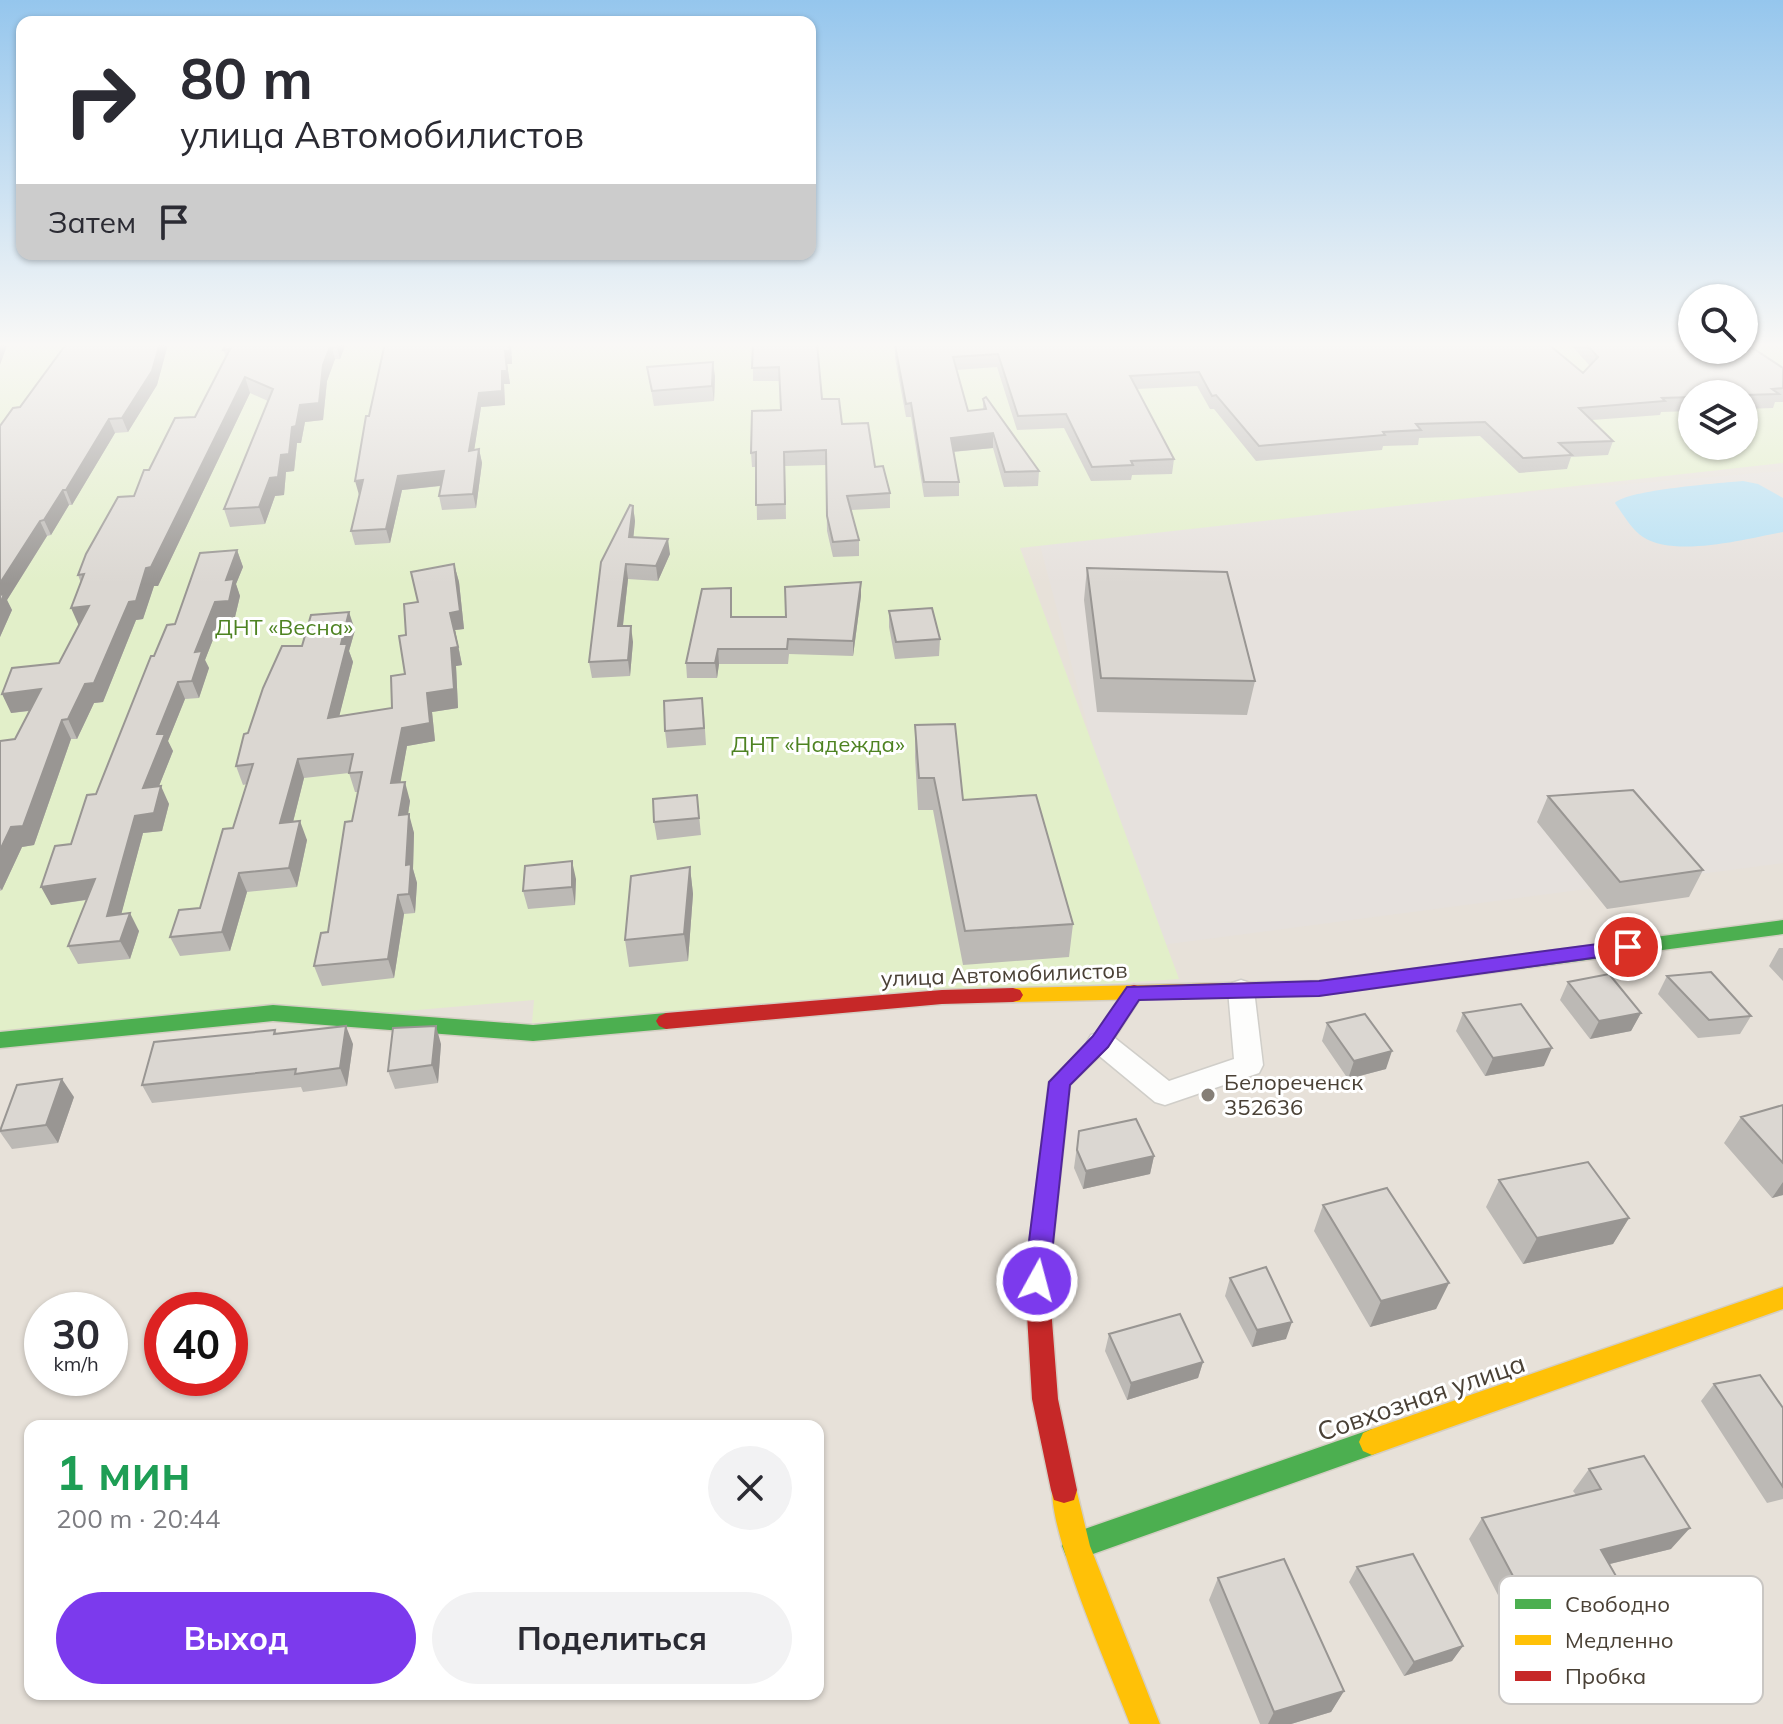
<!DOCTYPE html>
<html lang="ru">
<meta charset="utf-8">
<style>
body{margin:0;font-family:Mulish,sans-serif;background:#f2f2f3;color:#2b2b33;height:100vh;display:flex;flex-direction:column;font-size:30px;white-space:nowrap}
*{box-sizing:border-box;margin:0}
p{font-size:26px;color:#7c7c81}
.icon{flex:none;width:44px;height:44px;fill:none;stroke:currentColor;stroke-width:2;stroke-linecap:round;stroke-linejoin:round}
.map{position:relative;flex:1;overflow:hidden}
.sheet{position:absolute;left:24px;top:1420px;width:800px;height:280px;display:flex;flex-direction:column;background:#fff;border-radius:16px;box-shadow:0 2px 6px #0004}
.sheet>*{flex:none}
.hud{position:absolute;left:16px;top:16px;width:800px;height:244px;border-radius:16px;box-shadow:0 2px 6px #0004;background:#fff;color:#2b2b33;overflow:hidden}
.tools{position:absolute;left:1678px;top:284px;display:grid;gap:16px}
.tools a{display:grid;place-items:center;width:80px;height:80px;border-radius:50%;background:#fff;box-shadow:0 2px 6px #0004;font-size:40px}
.speed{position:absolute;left:24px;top:1292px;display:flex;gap:16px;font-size:40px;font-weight:700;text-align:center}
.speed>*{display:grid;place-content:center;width:104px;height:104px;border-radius:50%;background:#fff;box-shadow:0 2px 6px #0004;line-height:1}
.speed small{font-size:20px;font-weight:400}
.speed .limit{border:12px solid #d22;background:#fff;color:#111}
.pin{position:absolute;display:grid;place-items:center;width:68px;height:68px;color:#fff;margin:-34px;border:4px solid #fff;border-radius:50%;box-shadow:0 2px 8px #0007}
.me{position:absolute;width:88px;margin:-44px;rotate:7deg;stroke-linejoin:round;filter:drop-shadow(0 0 6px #0008)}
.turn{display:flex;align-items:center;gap:28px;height:168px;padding:0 32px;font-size:36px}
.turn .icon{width:104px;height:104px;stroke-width:2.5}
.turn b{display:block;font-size:56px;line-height:68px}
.then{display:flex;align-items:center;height:76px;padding:0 32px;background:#0003;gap:16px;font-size:30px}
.round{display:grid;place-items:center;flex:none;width:84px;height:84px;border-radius:42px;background:#f2f2f3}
.head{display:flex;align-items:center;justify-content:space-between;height:136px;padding:0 32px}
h1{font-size:48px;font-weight:700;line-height:60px;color:#1e9e55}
.cta{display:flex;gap:16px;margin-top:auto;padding:16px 32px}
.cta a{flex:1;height:92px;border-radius:48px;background:#7c3aed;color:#fff;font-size:32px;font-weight:700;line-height:92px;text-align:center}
.cta a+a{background:#f2f2f3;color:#2b2b33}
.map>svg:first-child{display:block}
</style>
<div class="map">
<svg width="1783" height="1724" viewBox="0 0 1783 1724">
<rect width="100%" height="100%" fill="#f2f0ec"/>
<path fill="#e7e1d9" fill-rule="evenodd" d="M0,343H1692V350H1744L1783,343V1724H0ZM1692,394H1744V446H1692ZM42,1310H110V1378H42ZM162,1310H230V1378H162ZM30,1426H818V1694H30Z"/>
<path fill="#e6e1dd" d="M1783,471V863L1146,947L1037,534Z"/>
<path fill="#e2efc9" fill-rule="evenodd" d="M0,343H1692V350H1744V343H1783V463L1020,548L1179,979L532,1023L534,1000L0,1046ZM1692,394H1744V446H1692Z"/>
<path fill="#b8e1f4" d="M1743,481L1758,484L1783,498V532C1746,539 1676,558 1643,537C1631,529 1623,514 1615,503C1627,490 1720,483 1743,481Z"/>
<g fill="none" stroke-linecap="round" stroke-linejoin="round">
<g stroke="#d0cec9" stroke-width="3">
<path id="street" d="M1241,980L1250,983L1254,990L1263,1065L1259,1073L1165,1105L1155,1102L1091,1049L1087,1042L1091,1035L1101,1032L1111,1035L1169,1081L1234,1059L1228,990L1232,983Z"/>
</g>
<g stroke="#d4cec3" stroke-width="3">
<path id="fast" d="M1783,920V934L1321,995L1314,993L1311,988L1314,983L1321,981Z
M273,1005L533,1025L666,1013L673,1016L676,1021L673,1026L666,1029L533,1041L273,1021L0,1048V1032Z
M1372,1429L1381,1433L1385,1442L1381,1451L1372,1455L1076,1560L1066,1556L1062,1546L1066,1536L1076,1532Z"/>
</g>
<g stroke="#d4cec3" stroke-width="3">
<path id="slow" d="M1321,981L1328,983L1331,988L1328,993L1321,995L1013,1002L1006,1000L1003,995L1006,990L1013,988Z
M1783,1287V1309L1372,1455L1363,1451L1359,1442L1363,1433L1372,1429Z
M1064,1477L1074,1480L1090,1546L1160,1724H1130C1114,1681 1040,1516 1054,1480Z"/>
</g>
<g stroke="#d4cec3" stroke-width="3">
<path id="jam" d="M1134,985L1141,987L1144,992L1141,997L1108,1048L1070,1085L1049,1281L1058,1399L1077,1490L1074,1500L1064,1503L1054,1500L1051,1490L1032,1399L1025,1281L1049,1082L1094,1036L1127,987Z
M1013,988L1020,990L1023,995L1020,1000L1013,1002L942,1004L666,1029L659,1026L656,1021L659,1016L666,1013L942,990Z"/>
</g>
<use href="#street" fill="#fdfdfc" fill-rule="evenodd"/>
<use href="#fast" fill="#4caf50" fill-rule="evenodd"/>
<use href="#slow" fill="#ffc107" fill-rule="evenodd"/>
<use href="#jam" fill="#c62828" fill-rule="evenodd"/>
</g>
<path fill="#bcb9b5" d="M226,343H346L340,359H335L327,381L323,420L305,422L301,443H297L294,471L286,472L284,495L275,496L265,524L230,527L224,509L268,401L250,393L158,586H154L143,619L136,620L103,702L94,703L77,739H71L34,845L22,847L2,890L0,891V741L15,739L30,711L11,713L59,663L79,625L81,583L78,575L134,496L149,470L195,417L226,357L223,350Z
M385,343H518L511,344L512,364H507L510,384H504L505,405L481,407L474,450L479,449L482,463L476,508L442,510L439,496L441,486L402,490L390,543L355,545L351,531L359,495L369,416Z
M753,343L822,399L875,467L890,493V508L851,510L859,540V556L833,557L827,531L826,465L785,466L786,519L757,520L756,467H752L751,453L781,410L780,381H753Z
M1569,343H1692L1783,368V402H1775L1773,408L1744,409V394H1692V411L1661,412L1660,415L1592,420L1613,441L1608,455L1571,457L1567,469L1519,473L1480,436L1419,438L1418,445L1383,446L1382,450L1256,461L1214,409H1210L1197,386L1137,389L1174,459L1172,474L1132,475L1131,480L1091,481L1064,428L1017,430L997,367L956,370L968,411L983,409V399L1039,471L1038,486L1004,487L993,448L953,452L959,482V496L924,497L911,417H906L895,358V345L1583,373L1590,366Z
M167,348L157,385L128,432L115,433L72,505H69L51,535L47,536L7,600L12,610L0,637V426L20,407Z
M647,367L715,376L714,401L654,406Z
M633,506L635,521L633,537L670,554L658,581L628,579L623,626L633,642L630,676L592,678L589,662Z
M237,550L243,567L236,584L240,596L235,617L221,619L205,660L209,668L199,698L185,699L168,741L173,751L159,786L169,804L162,831L143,833L121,914L139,931L130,959L78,964L68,946L87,900L51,905L71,844L96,794L154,656L175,624Z
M454,564L459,582L464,629L455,630L462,665L456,666L458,708L432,712L435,741L407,746L400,782L410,801L408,814L414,833L413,869L417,883L415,913L404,914L394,978L322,986L314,966L328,932L358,792H355L349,773L304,778L293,822L307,840L297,887L247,892L230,951L180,956L170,937L200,908L233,828L247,784L243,785L236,766L248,733L302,646L355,630L349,651L353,662L339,716L392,708L405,674L406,635L418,602Z
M1087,568L1255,681L1247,715L1097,712L1084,600Z
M731,588L732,617H786L861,596L853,656L789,654L788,664H719L717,678H687L686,663Z
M889,611L940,639L939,656L895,659L889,627Z
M704,715L706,745L667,748L665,731Z
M915,725L963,800L1073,924L1069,957L963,965L933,810H918L915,757Z
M697,795L701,835L657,840L654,822Z
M1548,796L1703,870L1689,897L1607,909L1537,822Z
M690,867L693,894L688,961L629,967L625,940Z
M576,879L575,905L528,909L523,891Z
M1779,948H1783V981L1769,966Z
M1667,976L1751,1016L1740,1034L1698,1038L1658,994Z
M1568,982L1641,1013L1631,1031L1590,1039L1560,1000Z
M1463,1013L1544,1066L1485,1076L1456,1031Z
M1327,1023L1386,1069L1348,1079L1322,1041Z
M275,1030L277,1034L353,1044L347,1086L303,1092L301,1087L152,1103L142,1085Z
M441,1044L438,1083L395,1089L388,1071Z
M74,1097L58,1143L12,1149L0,1132V1129Z
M1783,1105V1195L1772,1198L1724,1143L1741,1117Z
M1079,1131L1154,1156L1150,1174L1083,1189L1074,1168Z
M1499,1180L1629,1218L1613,1244L1523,1264L1486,1207Z
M1323,1205L1449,1283L1436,1309L1370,1327L1314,1231Z
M1230,1278L1286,1339L1252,1347L1225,1296Z
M1109,1334L1203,1362L1198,1378L1127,1400L1105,1351Z
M1714,1384L1783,1408V1499L1767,1503L1701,1401Z
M1589,1469L1671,1549L1610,1564L1620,1583L1603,1603L1514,1626L1469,1539L1482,1518L1576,1495L1573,1491Z
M1357,1567L1463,1646L1452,1661L1404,1676L1349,1582Z
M1218,1578L1344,1691L1331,1712L1291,1724H1260L1209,1600Z"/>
<path fill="#999693" d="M0,343H8L0,365Z
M160,343H165L167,348L157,385L128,432L122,418Z
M336,343H346L340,359Z
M509,343H518L511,344L512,364H507L510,384H504L505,405L481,407L472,464L469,451L479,393L502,371L505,351Z
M331,344L335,359L327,381L323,420L305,422L301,443H297L294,471L286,472L284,495L275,496L265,524L259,507L300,405L323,365Z
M713,362L715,376L714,401L712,386Z
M245,377L250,393L158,586H154L143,619L136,620L103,702L94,703L77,739L68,719L85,684Z
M109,419L115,433L72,505L66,490Z
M993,433V448L950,452L951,438Z
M479,449L482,463L476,508L473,494Z
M444,471L447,485L402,490L390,543L386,529L398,476Z
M363,480L359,495L355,481Z
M63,490L69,505L51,535L44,520Z
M633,506L635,521L632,552L629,537Z
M40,521L47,536L7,600L12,610L0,637V583Z
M668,539L670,554L658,581L656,566Z
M237,550L243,567L236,584L240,596L235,617L221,619L205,660L209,668L199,698L192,681L195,652Z
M454,564L459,582L464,629L455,630L462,665L456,666L458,708L432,712L435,741L407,746L397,802L391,783L402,728L427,693L450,613Z
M626,564L628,579L621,642L618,626Z
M861,582V596L853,656V641Z
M89,606L79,626L71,608Z
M349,612L355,630L349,651L353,662L334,737L328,718L341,644Z
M631,626L633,642L630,676L628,660Z
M718,649L719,664L717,678L715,663Z
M178,682L185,699L168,741L173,751L151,806L143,788L157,734Z
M41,689L50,708L11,713L2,694Z
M62,720L71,739L34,845L22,847L2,890L0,888V850Z
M298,759L304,778L288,842L280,823Z
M405,782L410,801L405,834L399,815Z
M161,786L169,804L162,831L143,833L116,934L107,916L135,816Z
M409,814L414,833L413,869L417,883L415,913L409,894L406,865Z
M300,821L307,840L297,887L289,868Z
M572,861L576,879L575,905L572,887Z
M690,867L693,894L688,961L684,934Z
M239,873L247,892L230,951L222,932Z
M95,879L104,897L51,905L41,887Z
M398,895L404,914L394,978L388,959Z
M130,913L139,931L130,959L120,941Z
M1641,1013L1631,1031L1590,1039L1599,1021Z
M346,1026L353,1044L347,1086L340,1068Z
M436,1026L441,1044L438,1083L432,1065Z
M1552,1048L1544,1066L1485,1076L1493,1058Z
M1392,1051L1386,1069L1348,1079L1354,1061Z
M62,1079L74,1097L58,1143L46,1125Z
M1154,1156L1150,1174L1083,1189L1086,1171Z
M1783,1182V1195L1772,1198Z
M1629,1218L1613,1244L1523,1264L1537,1238Z
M1449,1283L1436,1309L1370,1327L1381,1301Z
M1292,1322L1286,1339L1252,1347L1257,1330Z
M1203,1362L1198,1378L1127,1400L1131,1383Z
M1690,1528L1671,1549L1585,1570L1601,1550Z
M1620,1583L1603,1603L1514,1626L1529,1606Z
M1463,1646L1452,1661L1404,1676L1414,1662Z
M1344,1691L1331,1712L1291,1724H1268L1274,1712Z"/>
<path fill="#dbd7d2" stroke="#999693" stroke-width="2" d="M67,343H160L152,371L122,418L109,419L66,490H63L44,520L40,521L0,583V426L13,408L20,407Z
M226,343H336L331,344L323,365L319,403L300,405L296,426L292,427L289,454L281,455L278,477L270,478L259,507L224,509L273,389L245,377L151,567L146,568L136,601L129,602L94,683L85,684L68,719L62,720L23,826L11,827L0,850V741L15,739L41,689L2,694L12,668L59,663L89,606L71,608L84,574L78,575L86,554L118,497L134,496L144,470H149L175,418L195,417L230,349L223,350Z
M385,343H509L510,351H505L507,371H502V391L479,393L469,451L479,449L473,494L439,496L444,471L398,476L386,529L351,531L363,480L355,481L366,416H369Z
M753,343H817L822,399H839L842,424L868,423L875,467L883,466L890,493L847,496L859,540L833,542L827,516L826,450L784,452L785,504L756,505V452L751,453L752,411L781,410L779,367L752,368Z
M913,343H1547L1583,373L1598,357L1585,343H1692V350H1744L1745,343L1783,368V388L1772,389L1779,394L1744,395V394H1692V397L1662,398L1665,401L1579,408L1613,441L1559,443L1572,455L1523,458L1485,422L1416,424L1421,430L1383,432L1385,435L1259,446L1216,395L1212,396L1199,372L1130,376L1174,459L1131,461L1133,465L1092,467L1066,414L1018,416L998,354L953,357L968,411L986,409L983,399L986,397L1039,471L1005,472L993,433L951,438L959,482H924L911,403L906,404L895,345Z
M713,362L712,386L652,391L647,367Z
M630,505L633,506L629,537L668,539L656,566L626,564L618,626H631L628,660L589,662L601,562Z
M237,550L226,580L234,579L229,601L215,602L195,652L202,651L192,681L178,682L157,734H165L143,788L161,786L154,813L135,816L107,916L130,913L120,941L68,946L95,879L41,887L55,846L71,844L87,795L96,794L151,656H154L167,625L175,624L200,553Z
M454,564L460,611L450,613L458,647L451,648L454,689L427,693L430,723L402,728L391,783L405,782L399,815L409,814L406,865L411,864L409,894L398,895L388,959L314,966L321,933L328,932L345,822L352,821L362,772L349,773L353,754L298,759L280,823L300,821L289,868L239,873L222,932L170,937L179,910L200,908L223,829L233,828L253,764L236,766L244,734L248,733L263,688L282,646H302L311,615L349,612L341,644H347L328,718L392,708L391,676L405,674L399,636L406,635L404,604L418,602L411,572Z
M1087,568L1227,572L1255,681L1101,678Z
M861,582L853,641L788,639L787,649H718L715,663H686L702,589L731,588V617H786L785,587Z
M4,594L0,604V595Z
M932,608L940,639L896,642L889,611Z
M702,698L704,728L665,731L664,701Z
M955,724L963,800L1036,795L1073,924L965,931L934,778H919L915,725Z
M1633,790L1703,870L1620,882L1548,796Z
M697,795L699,818L654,822L653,799Z
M572,861V887L523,891L525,866Z
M690,867L684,934L625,940L631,876Z
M1711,972L1751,1016L1709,1020L1667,976Z
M1609,974L1641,1013L1599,1021L1568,982Z
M1521,1004L1552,1048L1493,1058L1463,1013Z
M1365,1014L1392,1051L1354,1061L1327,1023Z
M346,1026L340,1068L295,1074L296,1069L142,1085L154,1042L275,1030L274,1034Z
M436,1026L432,1065L388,1071L393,1028Z
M62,1079L46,1125L0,1131L17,1085Z
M1783,1105V1163L1741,1117Z
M1136,1119L1154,1156L1086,1171L1077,1150L1079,1131Z
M1588,1162L1629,1218L1537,1238L1499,1180Z
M1387,1188L1449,1283L1381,1301L1323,1205Z
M1266,1267L1292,1322L1257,1330L1230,1278Z
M1180,1314L1203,1362L1131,1383L1109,1334Z
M1760,1375L1783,1408V1487L1714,1384Z
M1644,1456L1690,1528L1601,1550L1620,1583L1529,1606L1482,1518L1601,1489L1589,1469Z
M1413,1554L1463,1646L1414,1662L1357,1567Z
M1284,1559L1344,1691L1274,1712L1218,1578Z"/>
<linearGradient id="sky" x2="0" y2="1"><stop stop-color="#95c6ed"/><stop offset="0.59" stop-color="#f9f8f6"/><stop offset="1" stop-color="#f9f8f6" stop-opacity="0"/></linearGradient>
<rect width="1783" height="584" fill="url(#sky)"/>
<path fill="#7c3aed" stroke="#51269a" stroke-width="2" d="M1628,940L1638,947L1635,952L1319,996L1139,1000L1108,1047L1070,1085L1049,1281L1045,1289L1037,1292L1028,1289L1024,1281L1049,1082L1093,1036L1127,987L1319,981Z"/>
<circle fill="#857e76" stroke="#fff" stroke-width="3" cx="1208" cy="1095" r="8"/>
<g text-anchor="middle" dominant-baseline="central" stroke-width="6" stroke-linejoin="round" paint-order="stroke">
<g font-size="22" fill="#4e8322" stroke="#fff">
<text x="284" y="627">ДНТ «Весна»</text>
<text x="818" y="744">ДНТ «Надежда»</text>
</g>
<g font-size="22" fill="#4a4136" stroke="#fff">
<text transform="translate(1004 974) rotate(-2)">улица Автомобилистов</text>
</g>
<g font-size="22" fill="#4a4136" stroke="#fff" text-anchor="start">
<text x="1224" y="1082">Белореченск<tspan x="1224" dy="25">352636</tspan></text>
</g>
<g font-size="26" fill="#4a4136" stroke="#fff">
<text transform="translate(1421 1397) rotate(-19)">Совхозная улица</text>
</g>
</g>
<rect x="1499" y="1576" width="264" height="128" rx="12" fill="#fff" stroke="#c9c6c3" stroke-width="2"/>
<rect x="1515" y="1599" width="36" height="10" fill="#4caf50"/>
<rect x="1515" y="1635" width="36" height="10" fill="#ffc107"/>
<rect x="1515" y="1671" width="36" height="10" fill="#c62828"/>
<g font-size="22" fill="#4a4136">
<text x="1565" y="1612">Свободно</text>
<text x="1565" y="1648">Медленно</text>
<text x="1565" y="1684">Пробка</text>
</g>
</svg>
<div class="tools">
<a><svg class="icon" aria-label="search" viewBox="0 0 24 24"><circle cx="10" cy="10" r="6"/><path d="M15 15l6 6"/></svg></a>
<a><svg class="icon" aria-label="layers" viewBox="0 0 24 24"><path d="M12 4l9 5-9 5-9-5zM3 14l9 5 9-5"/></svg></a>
</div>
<div class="speed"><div>30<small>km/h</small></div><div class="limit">40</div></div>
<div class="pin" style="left:1628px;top:947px;background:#d93025"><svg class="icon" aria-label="arrive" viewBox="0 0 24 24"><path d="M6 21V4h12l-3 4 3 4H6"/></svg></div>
<svg class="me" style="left:1037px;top:1281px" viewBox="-20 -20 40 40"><circle r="17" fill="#7c3aed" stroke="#fff" stroke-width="3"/><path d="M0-11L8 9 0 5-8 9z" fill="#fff"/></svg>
<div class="hud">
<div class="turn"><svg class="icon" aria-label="right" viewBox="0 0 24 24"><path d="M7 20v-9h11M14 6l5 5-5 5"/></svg><div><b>80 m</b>улица Автомобилистов</div></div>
<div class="then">Затем<svg class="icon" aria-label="arrive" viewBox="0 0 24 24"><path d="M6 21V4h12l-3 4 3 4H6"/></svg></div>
</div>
<section class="sheet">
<div class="head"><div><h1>1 мин</h1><p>200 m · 20:44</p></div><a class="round"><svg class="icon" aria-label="close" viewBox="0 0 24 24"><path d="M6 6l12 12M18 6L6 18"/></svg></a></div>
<div class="cta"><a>Выход</a><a>Поделиться</a></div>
</section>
</div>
